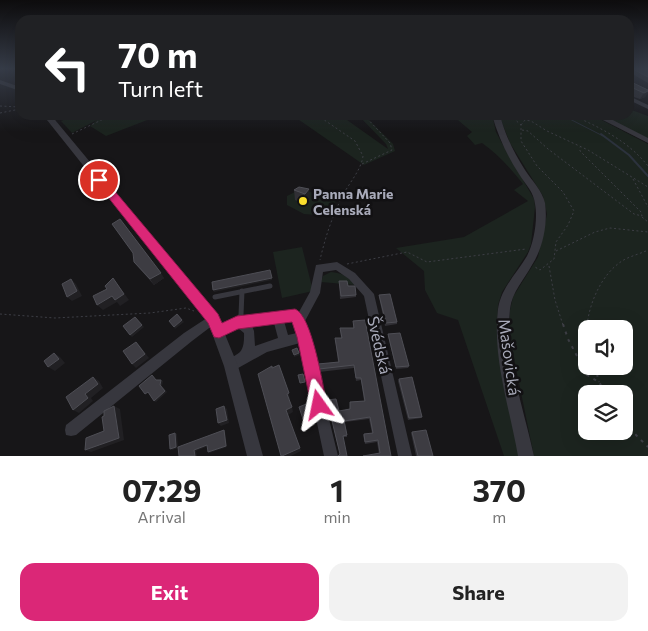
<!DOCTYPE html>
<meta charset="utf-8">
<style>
body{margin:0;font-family:Commissioner,sans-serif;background:#f2f2f2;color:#222;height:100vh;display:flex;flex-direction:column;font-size:19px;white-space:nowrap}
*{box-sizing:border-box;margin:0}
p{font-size:16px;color:#767676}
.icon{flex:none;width:28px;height:28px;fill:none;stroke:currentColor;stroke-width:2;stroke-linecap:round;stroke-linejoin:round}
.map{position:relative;height:456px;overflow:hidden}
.details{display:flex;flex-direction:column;background:#fff;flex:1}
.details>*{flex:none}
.hud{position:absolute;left:15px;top:15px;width:619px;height:105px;border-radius:15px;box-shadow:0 5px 20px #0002;background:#202124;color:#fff;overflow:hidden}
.fabs{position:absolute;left:578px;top:320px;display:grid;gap:10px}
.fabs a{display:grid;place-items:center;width:55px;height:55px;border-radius:10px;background:#fff;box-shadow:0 5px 20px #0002;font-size:25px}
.pin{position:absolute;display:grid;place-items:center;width:42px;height:42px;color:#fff;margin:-21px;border:2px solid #fff;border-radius:50%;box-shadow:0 1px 5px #0007}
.me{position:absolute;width:55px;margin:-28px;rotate:348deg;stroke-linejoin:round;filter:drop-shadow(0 0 4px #0008)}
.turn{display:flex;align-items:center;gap:18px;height:105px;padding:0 20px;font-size:22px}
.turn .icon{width:65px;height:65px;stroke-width:2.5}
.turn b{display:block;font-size:35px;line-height:42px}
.eta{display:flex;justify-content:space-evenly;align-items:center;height:85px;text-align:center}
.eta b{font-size:30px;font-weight:700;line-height:35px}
.cta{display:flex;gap:10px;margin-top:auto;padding:10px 20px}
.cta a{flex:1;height:58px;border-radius:15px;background:#db2777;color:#fff;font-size:20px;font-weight:700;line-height:58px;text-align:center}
.cta a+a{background:#f2f2f2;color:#222}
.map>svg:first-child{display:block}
</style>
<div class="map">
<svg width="648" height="456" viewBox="0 0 648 456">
<rect width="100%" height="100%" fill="#171618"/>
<path fill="#1c241f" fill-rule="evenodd" d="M629,109L648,116V139L602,115H629Z
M76,115H153L155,117L106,136L90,126L97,120L72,133L61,121Z
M292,115H340L388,149L386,144L358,115H364L393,144L395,151L364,165Z
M452,115H492L496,132L504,147L534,199L535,207L531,244L528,252L502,292L498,305L497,331L519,456H504L458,320L437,313L425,290L424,271L396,248L464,237L528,201L514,190L523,184C510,168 499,155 482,143L475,145L467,136L472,132Z
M499,115H592L648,144V456H534L509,334L510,310L513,297L538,257L547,214L543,196L510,143ZM586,329H624V366H586ZM586,394H624V431H586Z
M301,189L336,200L330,216L304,214L287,205V196Z
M302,247L313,291L282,298L273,252Z
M331,272C342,273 348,276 355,285L321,282L323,276Z"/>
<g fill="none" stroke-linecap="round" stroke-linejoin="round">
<path stroke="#2c323d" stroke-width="1" d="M562,115L603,136"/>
<path stroke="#2c323d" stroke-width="2" d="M601,134L629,155L648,176"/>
<path stroke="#3d3e45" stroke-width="1" stroke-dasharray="2 2.5" stroke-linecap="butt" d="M0,106L20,107
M0,113L20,109
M317,115L355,141L363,156C361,171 348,184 342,197C332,217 325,238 320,260
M506,115H509
M510,115L521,125V141L537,166L563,192L574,211L568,225L556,242L554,259L540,270L535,267
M572,115C601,128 628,141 648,166
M521,125L525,120L531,121L547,131L588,150L648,187
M522,130L528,131L548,149L634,214L642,216L641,212L580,151V147
M72,134L112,115
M362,164L392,150L390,143L364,115
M633,179L648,207
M642,217L648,222
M556,251L595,232L610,228L648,232
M347,264L407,252L427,262L526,249
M549,266L555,300L563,325
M0,314L55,318L150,313L186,308L194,311
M587,325C590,301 602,274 622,261C630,256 640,254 648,250"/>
<path stroke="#3d3e45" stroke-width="2" stroke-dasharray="3 5" stroke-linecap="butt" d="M563,324L568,339L587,375L599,382L606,394
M587,329L588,324
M595,366L599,382
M624,423L648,447"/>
<path stroke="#37373e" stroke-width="5" d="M215,297L270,286
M237,322L241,315L242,291"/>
<path fill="#37373e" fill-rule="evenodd" d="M629,96L648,105V109L629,100Z
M337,262L355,273L374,294L412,456H398L364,296L349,279L336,270L323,272L320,293L305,321L338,456H324L300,343L267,352L231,372L227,370L225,366C232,350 245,361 244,333L238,328L219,337L215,336L214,332L215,328L241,317L295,310L299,312L310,292L316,265ZM293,320L295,323L297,333L288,335L284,321ZM274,323L278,338L255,346L254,331L252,326Z
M213,314L217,316L218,319L217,322L192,341L76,435L71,436L66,435L65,430L66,425L184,333Z"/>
<path fill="#37373e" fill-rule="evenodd" d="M0,80L20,87V91L0,84Z
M43,115H51L217,315L238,366L263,456H247L224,366L208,322Z
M492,115H500C505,135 514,153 525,170C532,181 542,190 545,203C548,223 543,248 532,265C524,280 512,292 510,309C505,358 524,409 534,456H518C510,409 492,358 498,309C501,288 517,273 527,256C534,242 538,219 535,204C534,192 525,184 519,174C507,156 498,136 492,115Z
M593,115H603L648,138V143Z"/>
</g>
<path fill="#302f34" d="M629,68H642L648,71V83L629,72Z
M629,81L648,90L645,97L640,99L634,97L629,103Z
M299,187L310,200L306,205L295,200L294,190Z
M134,262L164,278L154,285Z
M339,281L348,286L356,295V297L340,299Z
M379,295L397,322V324L385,326L379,297Z
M353,321L391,456L379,454L377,442L365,444L363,435L364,434L372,433L369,419L345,422L347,435V437H343L340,455L327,400L339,411L350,409V402L364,401L361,380L356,381L354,368L319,372L318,364L338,362L335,338H341L340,328H353Z
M388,334L409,366L408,368L396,369L388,336Z
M399,379L422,417L421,418L408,420L398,381Z
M412,432L433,456H416L411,433Z"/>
<path fill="#212023" d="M648,91V93L645,97L640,99L644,93Z
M634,96L630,102L629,103V99L630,98Z
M309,189L310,200L306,205L305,194Z
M161,273L164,278L154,285L150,279Z
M113,278L129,300L120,306L117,302L103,310L97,305L112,296Z
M272,278V280L214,292L213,290Z
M71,279L76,284L82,296L72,301L67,297Z
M182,320L184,322L175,329L174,327Z
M142,325L144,327L132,337L130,335Z
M136,342L140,346L149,358L136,368L132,364Z
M54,353L60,357L65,363L55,371L48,367Z
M299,353L300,355L294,357V355Z
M93,377L99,381L103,388L91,398L93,401L79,413L73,410Z
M161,380L163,381L162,386L167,392L156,402L154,401L160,385Z
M289,393L290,399L288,400L287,394Z
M114,406L120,409L124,440L91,452L85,450L119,438Z
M224,406L227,409L229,423L221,426L218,423Z
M292,407L293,412L288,415L286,410Z
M313,414V415L304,420L303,419Z
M224,430L225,431L227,447L209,453L208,452Z
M175,433L177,434L178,448L172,450L170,449Z
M207,445L208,446L196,451L197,456H195L194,450Z
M300,448L301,451L291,456H282Z"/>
<path fill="#3d3c42" stroke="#4e4e55" d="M631,68H642L648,71V77Z
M629,81L648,90V91L644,93L633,88L632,94L634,96L630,98L629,97Z
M299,187L309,189L305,194L294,190Z
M120,219L161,273L150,279L134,262L133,253L112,224Z
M270,270L272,278L213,290L212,282Z
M113,278L124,294L115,300L112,296L97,305L93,296L107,289L105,286Z
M71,279L77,291L67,297L62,284Z
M339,281H347L348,286H355L356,295L341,296Z
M390,294L397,322L386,323L379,295Z
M177,314L182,320L174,327L169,321Z
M135,317L142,325L130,335L123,326Z
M365,320L391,456H363L380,453L378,440L365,442L364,434L373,433L370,417L344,421L347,435L343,436L347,456H338L340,454L327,400L336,399L339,411L350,409V402L365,401L361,378H356L354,365L319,369L318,364L339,362L335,338H342L340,328H354L353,321Z
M400,333L409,366L396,367L388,334Z
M136,342L145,354L132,364L123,351Z
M297,348L299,353L294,355L292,350Z
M54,353L59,359L48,367L44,361Z
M279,365L289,393L287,394L292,407L286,410L300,448L282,456H281L258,374L272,366V368Z
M303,374L305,382L300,383L298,375Z
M152,375L156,380H161L160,385L165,391L154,401L148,392L145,394L139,386Z
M93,377L98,384L85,394L88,398L73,410L66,397Z
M412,377L422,417L409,418L399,379Z
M311,402L313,414L303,419L299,407Z
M114,406L119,438L85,450L86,438L104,431L102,417L104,416V411Z
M224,406L227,420L218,423L216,409Z
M224,430L226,446L208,452L207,445L194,450L195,456H179L178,447Z
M426,430L433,456H418L412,432Z
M175,433L176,447L170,449L169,435Z"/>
<linearGradient id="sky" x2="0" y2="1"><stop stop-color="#0d0c0d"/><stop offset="0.52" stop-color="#363c48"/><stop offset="1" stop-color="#363c48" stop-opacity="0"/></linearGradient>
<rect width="648" height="132" fill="url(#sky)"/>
<path fill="#db2777" stroke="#8e194d" d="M99,176L103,177L218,314L222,323L237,316L295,309C312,315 323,386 327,405L325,411L319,413L314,411L311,405L297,337L292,322L238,329L219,338L214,337L208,323L96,182V177Z"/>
<circle fill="#fade2d" stroke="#121113" stroke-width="2" cx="303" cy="201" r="5"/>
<g text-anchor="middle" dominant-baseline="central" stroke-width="5" stroke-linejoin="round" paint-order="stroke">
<g font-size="14" font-weight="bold" fill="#a8aab9" stroke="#121113" text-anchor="start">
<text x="313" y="193">Panna Marie<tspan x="313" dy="16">Celenská</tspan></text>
</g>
<g font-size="16" fill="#a8aab9" stroke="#121113">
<text transform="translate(380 345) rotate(77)">Švédská</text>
<text transform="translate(510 357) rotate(82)">Mašovická</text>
</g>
</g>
</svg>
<div class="fabs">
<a><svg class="icon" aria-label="sound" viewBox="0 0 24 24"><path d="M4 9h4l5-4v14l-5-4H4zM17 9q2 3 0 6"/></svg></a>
<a><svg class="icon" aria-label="layers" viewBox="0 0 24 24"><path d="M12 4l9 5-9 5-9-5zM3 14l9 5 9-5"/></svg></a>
</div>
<div class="pin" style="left:99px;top:180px;background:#d93025"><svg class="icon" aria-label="arrive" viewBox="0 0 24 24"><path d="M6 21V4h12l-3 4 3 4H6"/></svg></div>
<svg class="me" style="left:319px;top:405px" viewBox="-20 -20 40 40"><path d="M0-17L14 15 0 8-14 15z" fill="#db2777" stroke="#fff" stroke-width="4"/></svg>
<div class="hud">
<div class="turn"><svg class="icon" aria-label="left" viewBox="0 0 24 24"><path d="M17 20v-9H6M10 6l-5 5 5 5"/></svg><div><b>70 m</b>Turn left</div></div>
</div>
</div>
<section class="details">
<div class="eta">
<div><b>07:29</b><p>Arrival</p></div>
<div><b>1</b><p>min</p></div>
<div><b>370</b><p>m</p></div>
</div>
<div class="cta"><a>Exit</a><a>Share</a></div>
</section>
